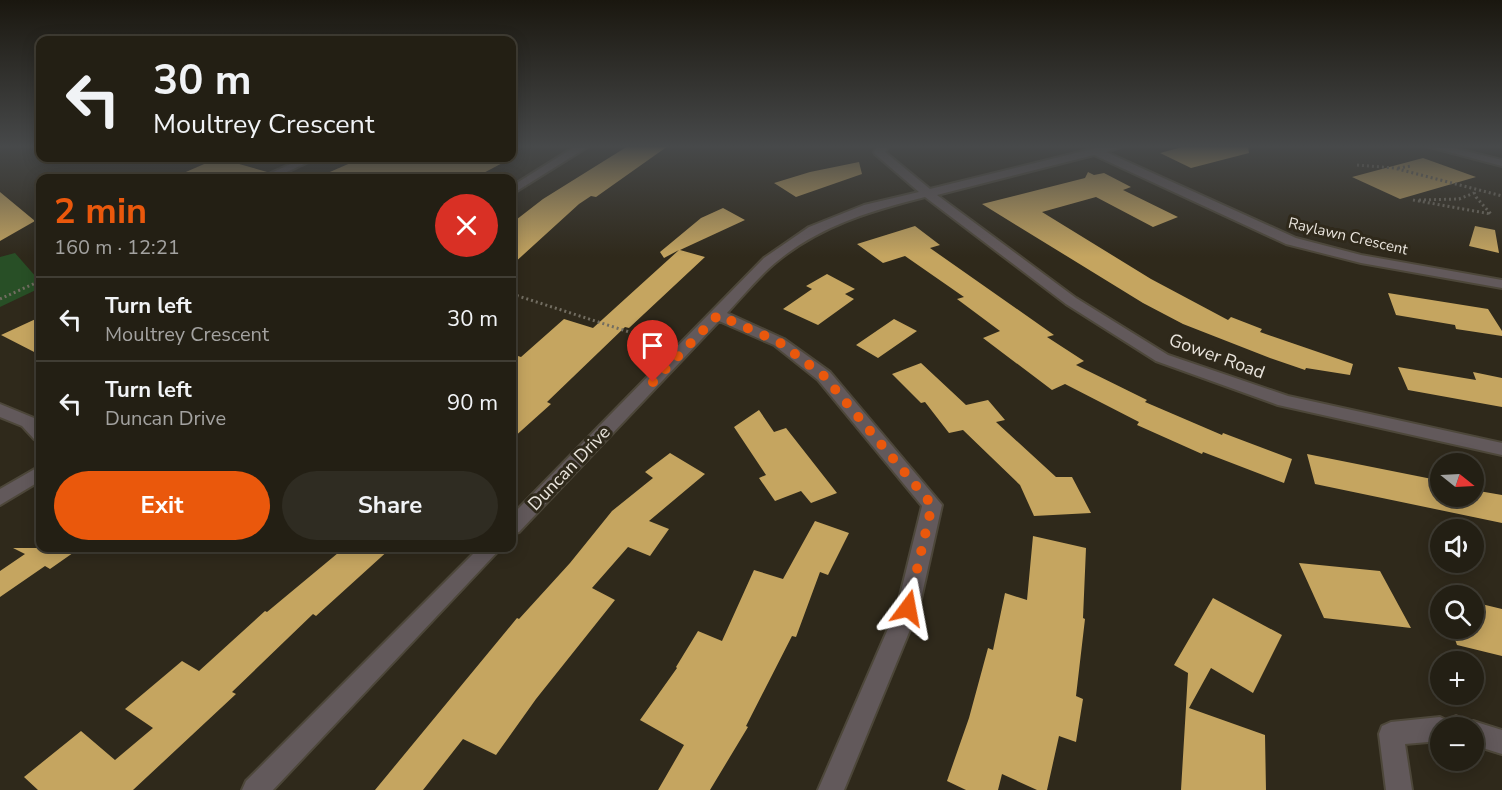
<!DOCTYPE html>
<meta charset="utf-8">
<style>
body{margin:0;font-family:"Nunito Sans",sans-serif;background:#2f2c22;color:#f1f3f6;height:100vh;display:flex;flex-direction:column;font-size:22px;white-space:nowrap}
*{box-sizing:border-box;margin:0}
p{font-size:20px;color:#a3a2a0}
.icon{flex:none;width:33px;height:33px;fill:none;stroke:currentColor;stroke-width:2;stroke-linecap:round;stroke-linejoin:round}
.map{position:relative;flex:1;overflow:hidden}
.details{position:absolute;left:36px;top:174px;width:480px;height:378px;display:flex;flex-direction:column;background:#231f14;border-radius:12px;box-shadow:0 3px 15px #0003,0 0 0 2px #403d34}
.details>*{flex:none}
.top-card{position:absolute;left:36px;top:36px;width:480px;height:126px;border-radius:12px;box-shadow:0 3px 15px #0003,0 0 0 2px #403d34;background:#231f14;color:#f1f3f6;overflow:hidden}
.needle{width:39px;rotate:108deg}
.buttons{position:absolute;left:1430px;top:453px;display:grid;gap:12px}
.buttons a{display:grid;place-items:center;width:54px;height:54px;border-radius:50%;background:#231f14;box-shadow:0 3px 15px #0003,0 0 0 2px #403d34;font-size:30px}
.pin{position:absolute;display:grid;place-items:center;width:51px;height:51px;color:#fff;margin:-62px -26px;border-radius:50% 50% 50% 0;rotate:-45deg;box-shadow:0 0 6px #0007}
.pin .icon{rotate:45deg}
.me{position:absolute;width:66px;margin:-33px;rotate:13deg;stroke-linejoin:round;filter:drop-shadow(0 0 4px #0008)}
.turn{display:flex;align-items:center;gap:21px;height:126px;padding:0 18px;font-size:27px}
.turn .icon{width:78px;height:78px;stroke-width:2.5}
.turn b{display:block;font-size:42px;line-height:51px}
.round{display:grid;place-items:center;flex:none;width:63px;height:63px;border-radius:32px;background:#2f2c22}
.overview{display:flex;align-items:center;justify-content:space-between;height:102px;padding:0 18px}
h1{font-size:36px;font-weight:700;line-height:45px;color:#ea580c}
.cta{display:flex;gap:12px;margin-top:auto;padding:12px 18px}
.cta a{flex:1;height:69px;border-radius:36px;background:#ea580c;color:#fff;font-size:24px;font-weight:700;line-height:69px;text-align:center}
.cta a+a{background:#2f2c22;color:#f1f3f6}
ul{padding:0;list-style:none}
li{display:flex;align-items:center;gap:18px;height:84px;padding:0 18px;border-top:2px solid #403d34}
li div{flex:1}
li b{display:block;font-size:22px}
li em{font-style:normal}
.map>svg:first-child{display:block}
</style>
<div class="map">
<svg width="1502" height="790" viewBox="0 0 1502 790">
<rect width="100%" height="100%" fill="#2f291b"/>
<path fill="#284f26" d="M15,253L37,278L40,276V288L0,307V257Z"/>
<path fill="#c5a560" d="M628,146H668L596,197L591,196L579,204L512,265V223L543,199Z
M1186,146H1248L1249,153L1191,168L1160,153Z
M218,158L267,172L258,178H172Z
M362,158H395L420,164L421,158H512L474,178H316Z
M1423,158L1476,177L1400,199L1352,177Z
M859,162L862,174L796,197L774,183L810,172Z
M1088,172L1094,175L1104,173L1131,187L1123,190L1178,217L1153,227L1096,197L1042,212L1151,279L1228,320L1231,317L1262,329L1260,332L1353,364L1350,375L1306,368L1305,370L1270,358L1183,324L1143,303L982,204L1085,178Z
M0,192L35,221L0,241Z
M723,208L745,220L680,250L705,257L629,328L625,327L547,402L551,404L512,439V354L521,357L564,319L593,328L679,250L664,258L660,252L701,218Z
M915,226L940,245L930,248L1054,335L1047,337L1084,361L1076,365L1147,400L1145,402L1222,435L1223,433L1292,459L1284,483L1203,452L1202,454L1137,425L1139,422L1065,384L1052,390L983,338L1000,331L957,299L964,297L905,256L883,263L857,244Z
M1475,226L1495,230L1499,253L1469,246Z
M827,274L855,289L845,294L854,299L818,325L783,309L812,289L806,286Z
M1388,293L1488,309L1502,331V336L1456,329L1455,325L1396,315Z
M40,317V355L1,335Z
M894,319L917,331L878,358L856,345Z
M921,363L966,405L988,400L1005,420L996,422L1056,477H1072L1091,513L1034,516L1020,485L963,430L949,433L925,402L921,403L892,374Z
M1398,367L1476,380L1473,372L1502,378V407L1408,390Z
M759,410L774,432L786,428L837,493L811,503L801,491L775,501L759,478L766,475L734,427Z
M670,453L705,474L649,521L669,529L650,556L628,547L592,588L615,600L536,699L496,755L463,739L423,790H375L517,618L519,619L570,563L612,511L653,478L645,472Z
M1307,454L1432,479L1439,496H1473V490L1502,495V523L1315,484Z
M815,521L849,533L828,575L820,572L796,637L792,636L746,726L748,727L710,790H658L684,745L640,720L677,668L676,667L698,631L722,641L754,570L783,579Z
M1033,536L1086,548L1083,618L1085,619L1076,696L1083,699L1076,742L1059,736L1047,790H1037L1002,774L998,790H966L947,781L969,718L988,648L993,650L1005,593L1027,600Z
M13,548H80L50,569L45,566L0,597V571L25,554Z
M344,548H391L316,616L313,614L232,692L236,694L133,790H38L24,777L81,731L115,760L153,728L125,709L182,661L199,671L265,611L267,612Z
M1299,563L1380,571L1411,628L1324,618Z
M1213,598L1282,635L1253,693L1211,668L1189,708L1265,735L1266,790H1181L1188,673L1174,665Z
M1473,602L1502,609V656L1457,645L1451,628H1473Z"/>
<g fill="none" stroke-linecap="round" stroke-linejoin="round">
<g stroke="#4d473a" stroke-width="4">
<path id="minor" d="M576,146H589L512,194V186Z
M878,146H889L885,152L930,189L1104,146H1123L1106,152L1296,238L1361,255L1502,280V288L1361,263L1286,244L1094,155L937,195L1076,298L1168,355L1288,396L1502,443V455L1278,405L1156,361L1066,304L925,197C870,211 819,226 775,263C757,278 742,297 727,313L784,339L830,372L942,505L919,608L844,790H818L897,608L922,506L818,380L774,345L719,321L519,532L512,534V515L764,258L809,227L864,205L919,192L875,154L874,152Z
M304,158H317L274,178H260Z
M0,404L34,418L40,425V441L34,439L22,426L0,417Z
M40,466V481L0,505V489Z
M479,548H501L273,790H242L246,781Z
M1456,716L1465,720L1466,724L1473,721L1502,730V754L1473,745V728H1440V741L1405,744L1412,790H1386L1379,734L1382,726L1391,722L1440,717L1446,720Z"/>
</g>
<g stroke="#4d473a" stroke-width="4">
<path id="tertiary" d="M1426,146H1445L1502,160V166Z"/>
</g>
<path stroke="#726d61" stroke-width="3" stroke-dasharray="2 3" stroke-linecap="butt" d="M1357,165L1394,168L1502,196
M1398,168L1411,166
M1413,200L1491,214L1476,197L1473,190
M1419,200L1459,199L1474,193
M512,294L663,343
M0,299L40,281"/>
<use href="#minor" fill="#62595b" fill-rule="evenodd"/>
<use href="#tertiary" fill="#62595b" fill-rule="evenodd"/>
</g>
<linearGradient id="sky" x2="0" y2="1"><stop stop-color="#1a170f"/><stop offset="0.57" stop-color="#47494a"/><stop offset="1" stop-color="#47494a" stop-opacity="0"/></linearGradient>
<rect width="1502" height="257" fill="url(#sky)"/>
<g fill="none" stroke-linecap="round" stroke-linejoin="round">
<path stroke="#ea580c" stroke-width="10" stroke-dasharray="0 18" d="M653,382L718,315L779,342L824,376L932,505L908,608"/>
</g>
<g text-anchor="middle" dominant-baseline="central" stroke-width="6" stroke-linejoin="round" paint-order="stroke">
<g font-size="15" fill="#eae5dd" stroke="#2f291b">
<text transform="translate(1348 236) rotate(13)">Raylawn Crescent</text>
</g>
<g font-size="18" fill="#eae5dd" stroke="#2f291b">
<text transform="translate(1217 356) rotate(20)">Gower Road</text>
<text transform="translate(569 468) rotate(-46)">Duncan Drive</text>
</g>
</g>
</svg>
<div class="buttons">
<a><svg class="needle" viewBox="-14 -14 28 28"><path d="M0-13l5 13h-10z" fill="#e53935"/><path d="M0 13l5-13h-10z" fill="#a3a2a0"/></svg></a>
<a><svg class="icon" aria-label="sound" viewBox="0 0 24 24"><path d="M4 9h4l5-4v14l-5-4H4zM17 9q2 3 0 6"/></svg></a>
<a><svg class="icon" aria-label="search" viewBox="0 0 24 24"><circle cx="10" cy="10" r="6"/><path d="M15 15l6 6"/></svg></a>
<a>+</a>
<a>−</a>
</div>
<div class="pin" style="left:653px;top:382px;background:#d93025"><svg class="icon" aria-label="arrive" viewBox="0 0 24 24"><path d="M6 21V4h12l-3 4 3 4H6"/></svg></div>
<svg class="me" style="left:908px;top:608px" viewBox="-20 -20 40 40"><path d="M0-17L14 15 0 8-14 15z" fill="#ea580c" stroke="#fff" stroke-width="4"/></svg>
<div class="top-card">
<div class="turn"><svg class="icon" aria-label="left" viewBox="0 0 24 24"><path d="M17 20v-9H6M10 6l-5 5 5 5"/></svg><div><b>30 m</b>Moultrey Crescent</div></div>
</div>
<section class="details">
<div class="overview"><div><h1>2 min</h1><p>160 m · 12:21</p></div><a class="round" style="background:#d93025;color:#fff"><svg class="icon" aria-label="close" viewBox="0 0 24 24"><path d="M6 6l12 12M18 6L6 18"/></svg></a></div>
<ul>
<li><svg class="icon" aria-label="left" viewBox="0 0 24 24"><path d="M17 20v-9H6M10 6l-5 5 5 5"/></svg><div><b>Turn left</b><p>Moultrey Crescent</p></div><em>30 m</em></li>
<li><svg class="icon" aria-label="left" viewBox="0 0 24 24"><path d="M17 20v-9H6M10 6l-5 5 5 5"/></svg><div><b>Turn left</b><p>Duncan Drive</p></div><em>90 m</em></li>
</ul>
<div class="cta"><a>Exit</a><a>Share</a></div>
</section>
</div>
